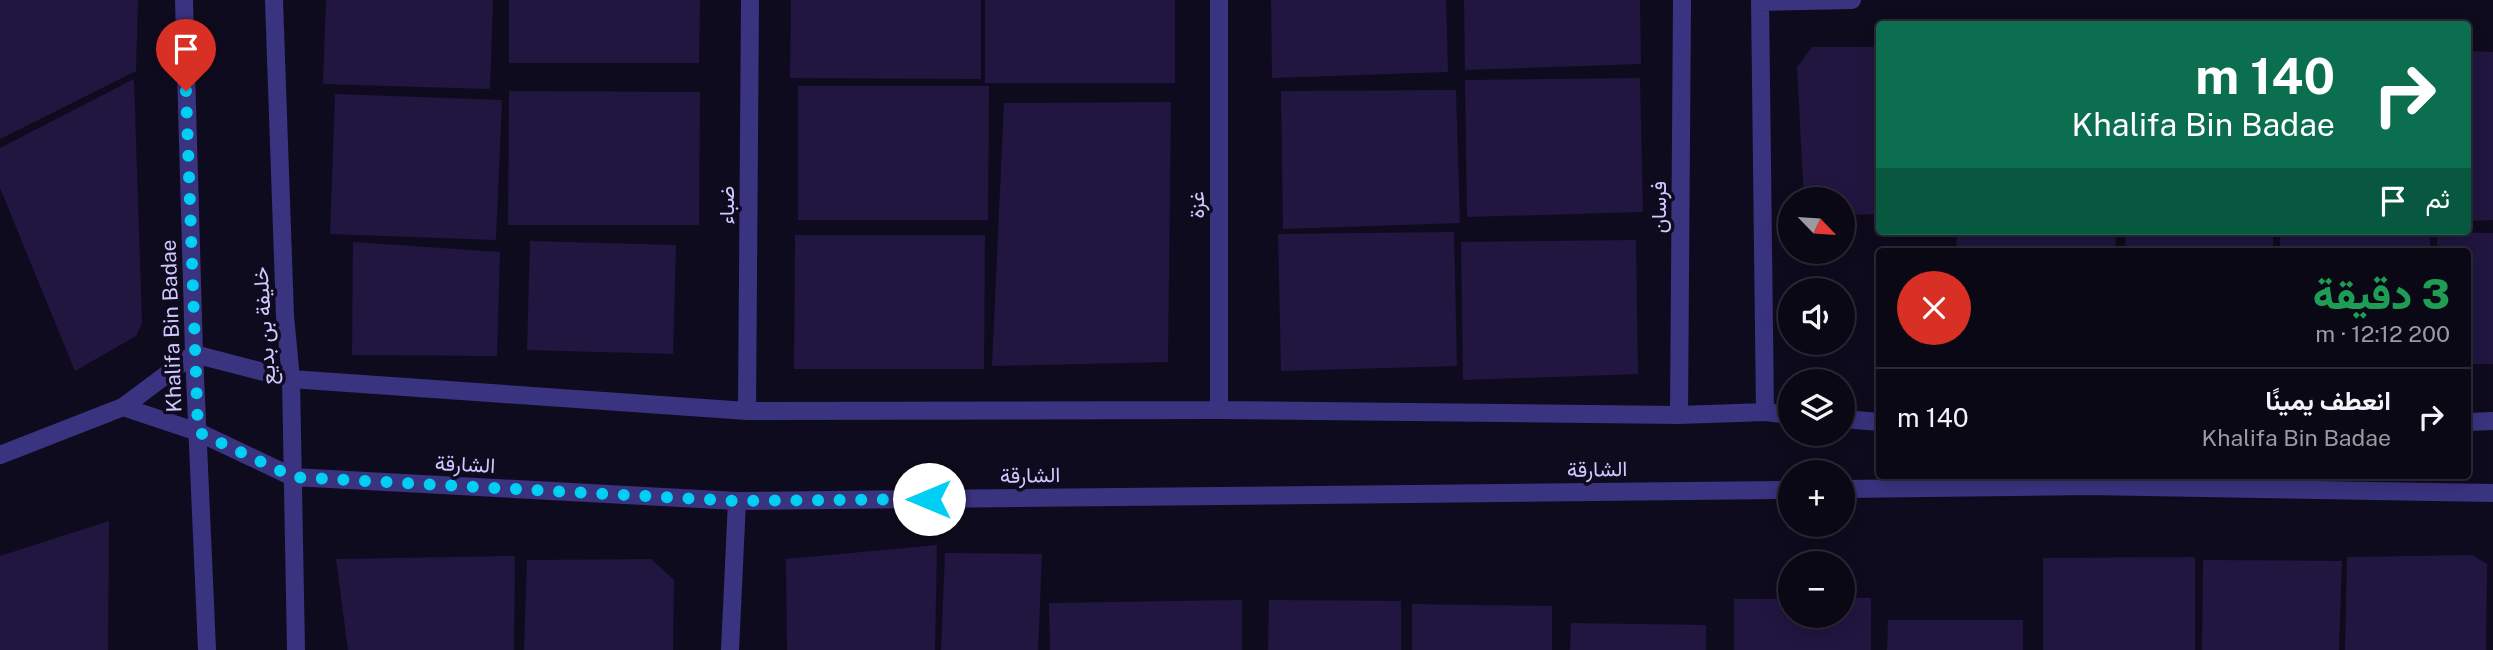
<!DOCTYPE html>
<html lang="ar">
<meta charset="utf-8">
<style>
body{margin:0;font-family:"Public Sans",Vazirmatn,sans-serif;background:#14111f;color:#f1f3f6;direction:rtl;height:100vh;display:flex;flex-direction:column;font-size:26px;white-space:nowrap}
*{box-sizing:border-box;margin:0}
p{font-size:23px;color:#9a9aa1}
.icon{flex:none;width:38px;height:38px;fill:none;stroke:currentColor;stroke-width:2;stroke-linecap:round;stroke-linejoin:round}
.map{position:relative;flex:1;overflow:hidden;direction:ltr}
.panel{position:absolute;left:1876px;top:248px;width:595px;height:231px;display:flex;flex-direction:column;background:#0b0816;border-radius:7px;box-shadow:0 4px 18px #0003,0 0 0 2px #2b2935;direction:rtl}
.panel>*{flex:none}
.guide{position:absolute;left:1876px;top:21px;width:595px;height:214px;border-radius:7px;box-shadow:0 4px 18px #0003,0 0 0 2px #2b2935;direction:rtl;background:#0b6e4f;color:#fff;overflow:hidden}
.needle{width:46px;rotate:115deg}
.buttons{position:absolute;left:1778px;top:187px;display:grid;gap:14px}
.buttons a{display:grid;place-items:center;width:77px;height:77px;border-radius:50%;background:#0b0816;box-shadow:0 4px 18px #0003,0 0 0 2px #2b2935;font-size:35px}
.pin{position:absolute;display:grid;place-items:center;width:60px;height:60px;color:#fff;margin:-72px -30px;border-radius:50% 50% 50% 0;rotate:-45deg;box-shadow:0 0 7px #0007}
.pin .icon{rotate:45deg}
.me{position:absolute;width:77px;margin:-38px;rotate:270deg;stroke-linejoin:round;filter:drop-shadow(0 0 5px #0008)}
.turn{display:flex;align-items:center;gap:24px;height:147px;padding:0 21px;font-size:32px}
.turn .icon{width:91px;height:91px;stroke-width:2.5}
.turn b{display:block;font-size:49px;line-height:60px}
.then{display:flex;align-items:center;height:66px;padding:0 21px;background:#0003;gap:14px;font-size:26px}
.round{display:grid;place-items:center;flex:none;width:74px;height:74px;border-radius:37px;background:#14111f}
.headline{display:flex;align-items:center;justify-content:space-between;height:119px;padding:0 21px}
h1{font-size:42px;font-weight:800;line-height:52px;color:#1e9e55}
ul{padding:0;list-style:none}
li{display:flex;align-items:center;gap:21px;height:98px;padding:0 21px;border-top:2px solid #2b2935}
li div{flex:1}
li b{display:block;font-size:26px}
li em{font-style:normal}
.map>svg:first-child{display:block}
</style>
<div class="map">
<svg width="2493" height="650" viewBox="0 0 2493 650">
<rect width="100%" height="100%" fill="#0f0b1e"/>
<path fill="#201640" d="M0,0H138L136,71L0,139Z
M326,0H493L490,89L323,84Z
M509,0H700L699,63H509Z
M791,0H981V79L790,78Z
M985,0H1175V83H985Z
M1271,0H1446L1448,72L1272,78Z
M1464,0H1640L1641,64L1465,70Z
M1812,47H1880V214L1843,215V200H1804L1797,67Z
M2468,51L2493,52V220L2468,221Z
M1640,78L1643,212L1467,217L1465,80Z
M134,79L142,323L136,336L75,371L0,188V148Z
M798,86H989L988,220H798Z
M1456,90L1460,223L1283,229L1281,91Z
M509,91L700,92L699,225H508Z
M335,94L502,100L496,240L330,234Z
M1171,102L1168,362L992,366L1004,103Z
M1957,231H2116L2115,252H1956Z
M2126,231H2273V252H2125Z
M2280,231H2430V252H2280Z
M1454,232L1457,366L1281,371L1278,234Z
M2437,232L2493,233V364H2468V252H2437Z
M795,235H985L984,369H794Z
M1636,240L1638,374L1463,380L1461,242Z
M530,241L676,245L673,354L527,350Z
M353,242L500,252L497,356L352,355Z
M109,521L108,650H0V556Z
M937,545L935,650H787L786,559Z
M945,553L1042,554L1038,650H941Z
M2472,555L2487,564L2486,650H2345L2347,557Z
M515,556L514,650H348L336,559Z
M2195,557V650H2043V558Z
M651,559L674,580L673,650H524L527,560Z
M2203,560L2342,561L2339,650H2202Z
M1843,598H1871V650H1734V599H1790V616H1843Z
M1242,600V650H1050L1049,603Z
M1269,600L1401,601V650H1268Z
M1412,604L1552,606V650H1412Z
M1888,620H2023V650H1887Z
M1571,623L1706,625V650H1570Z"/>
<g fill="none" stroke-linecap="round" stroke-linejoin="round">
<path stroke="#3a3380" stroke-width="18" d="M184,0L194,354L207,650
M274,0L285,316L291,379L296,650
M1219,0V410
M1760,0L1765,412
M1760,2L1852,0
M123,407L198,432L293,477L737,501L1790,490
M747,411L750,0
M1679,415L1682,0
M1843,419L1880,422
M2468,422L2493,421
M0,455L123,407L194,354L291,379L747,411L1219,410L1679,415L1765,412L1790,415
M1843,489L2089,486L2493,493
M730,650L737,501"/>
</g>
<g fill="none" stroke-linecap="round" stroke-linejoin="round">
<path stroke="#00cff3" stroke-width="12" stroke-dasharray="0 21.6" d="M186,91L198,432L293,477L737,501L929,499"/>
</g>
<g text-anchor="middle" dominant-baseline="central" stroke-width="7" stroke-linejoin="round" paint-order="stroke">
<g font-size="21" fill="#d1c8ff" stroke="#0f0b1e">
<text transform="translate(726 205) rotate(-90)">ضباء</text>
<text transform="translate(1196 205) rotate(-90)">غزة</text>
<text transform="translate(1658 207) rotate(-90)">فرسان</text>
<text transform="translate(171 326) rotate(-92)">Khalifa Bin Badae</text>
<text transform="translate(264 326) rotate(-94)">خليفة بن بديع</text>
<text transform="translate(465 464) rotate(3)">الشارقة</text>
<text transform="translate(1597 469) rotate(-1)">الشارقة</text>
<text transform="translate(1030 475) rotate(-1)">الشارقة</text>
</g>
</g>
</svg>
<div class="buttons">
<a><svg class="needle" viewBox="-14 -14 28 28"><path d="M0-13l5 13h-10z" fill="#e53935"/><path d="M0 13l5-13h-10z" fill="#9a9aa1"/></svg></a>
<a><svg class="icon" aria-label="sound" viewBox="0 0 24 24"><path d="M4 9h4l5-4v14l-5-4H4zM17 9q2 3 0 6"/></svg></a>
<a><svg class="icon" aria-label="layers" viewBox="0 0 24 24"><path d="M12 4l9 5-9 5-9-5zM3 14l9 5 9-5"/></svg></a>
<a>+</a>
<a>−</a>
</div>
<div class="pin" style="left:186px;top:91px;background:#d93025"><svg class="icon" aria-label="arrive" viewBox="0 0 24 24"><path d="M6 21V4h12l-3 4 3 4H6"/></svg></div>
<svg class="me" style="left:929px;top:499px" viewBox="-20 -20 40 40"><circle r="19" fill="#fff"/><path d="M0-13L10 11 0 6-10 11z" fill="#00cff3"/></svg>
<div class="guide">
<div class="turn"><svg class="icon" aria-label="right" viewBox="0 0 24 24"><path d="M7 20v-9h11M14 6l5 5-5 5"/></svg><div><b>140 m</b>Khalifa Bin Badae</div></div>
<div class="then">ثم<svg class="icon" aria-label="arrive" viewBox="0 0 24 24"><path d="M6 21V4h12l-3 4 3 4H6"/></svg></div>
</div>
<section class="panel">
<div class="headline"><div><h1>3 دقيقة</h1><p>200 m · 12:12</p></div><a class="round" style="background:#d93025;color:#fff"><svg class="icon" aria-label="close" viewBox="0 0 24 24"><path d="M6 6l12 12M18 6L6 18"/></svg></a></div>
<ul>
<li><svg class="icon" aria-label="right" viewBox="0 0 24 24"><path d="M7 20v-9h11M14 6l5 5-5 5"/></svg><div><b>انعطف يمينًا</b><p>Khalifa Bin Badae</p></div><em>140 m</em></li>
</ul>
</section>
</div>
